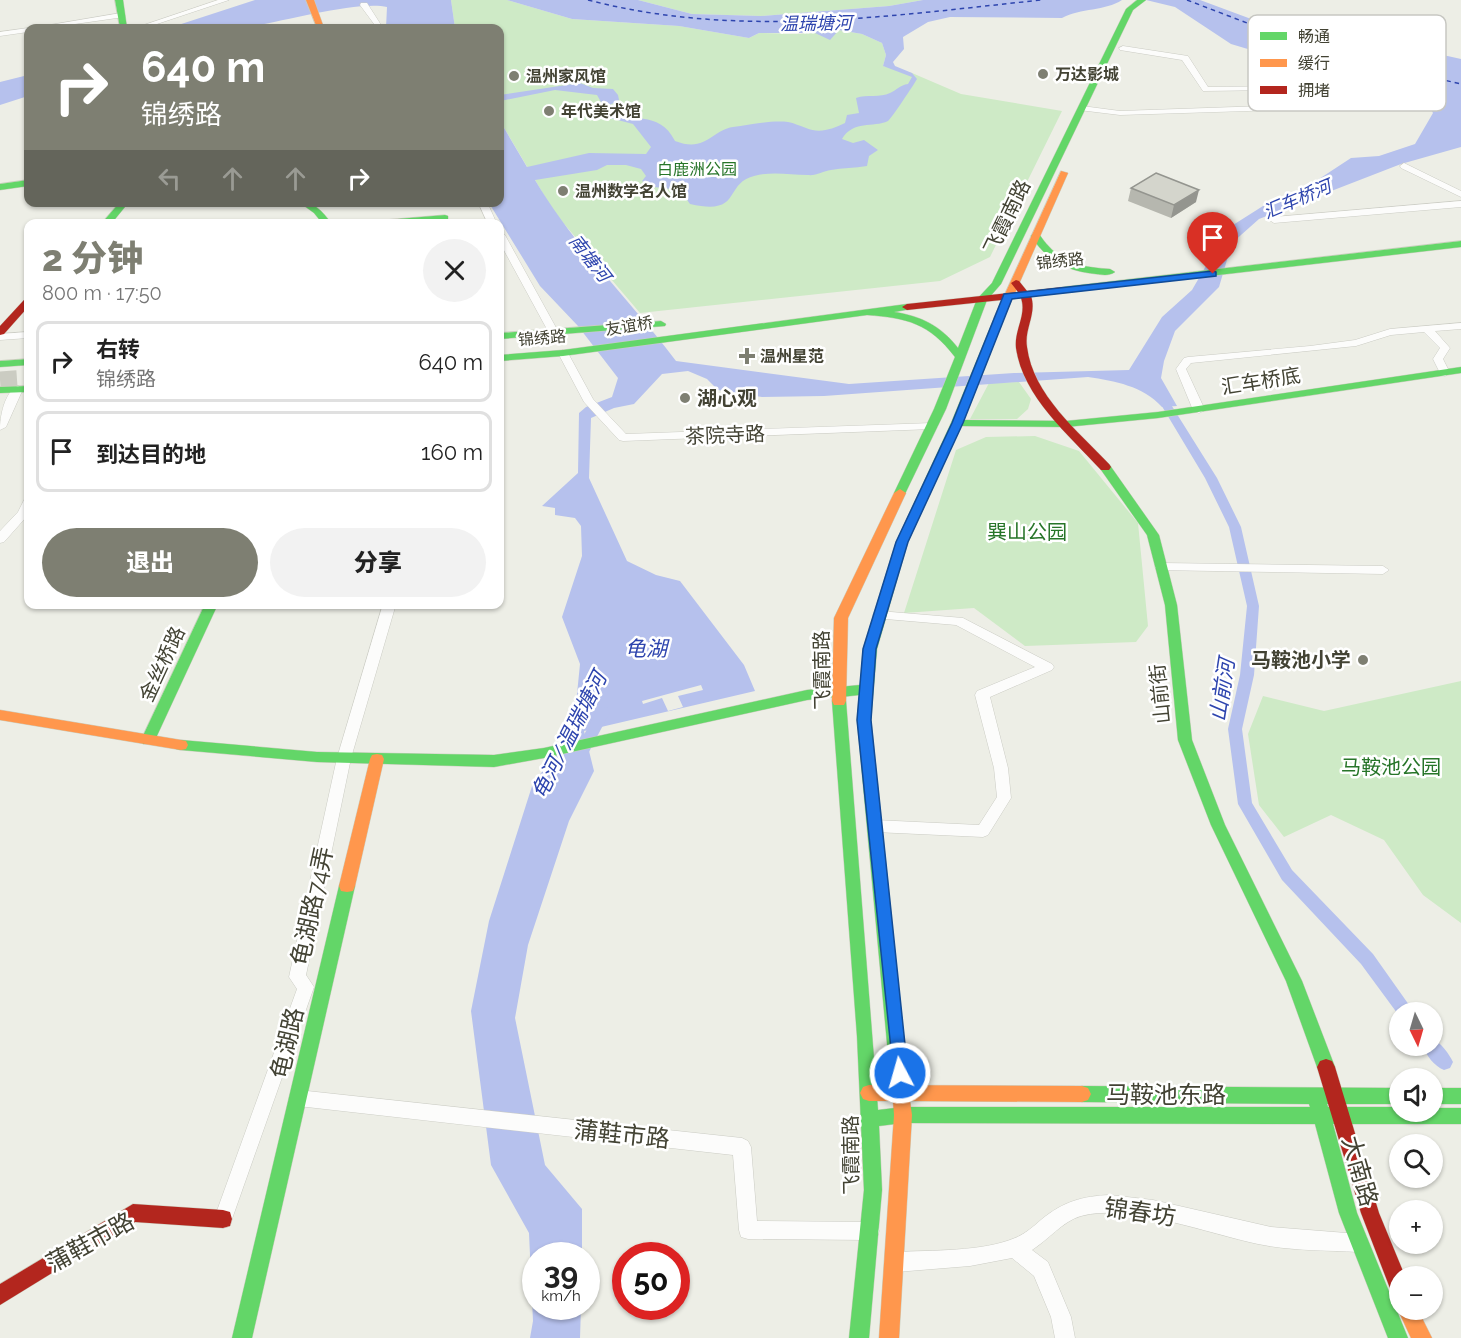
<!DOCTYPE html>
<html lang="zh">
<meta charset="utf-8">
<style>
body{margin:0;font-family:Raleway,"Noto Sans SC",sans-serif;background:#f2f2f2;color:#222;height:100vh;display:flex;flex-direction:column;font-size:22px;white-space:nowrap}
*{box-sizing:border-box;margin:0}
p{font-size:20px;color:#767676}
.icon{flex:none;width:33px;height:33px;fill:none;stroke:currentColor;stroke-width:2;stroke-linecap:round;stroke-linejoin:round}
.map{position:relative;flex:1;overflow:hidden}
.drawer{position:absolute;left:24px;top:219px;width:480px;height:390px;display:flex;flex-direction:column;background:#fff;border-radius:12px;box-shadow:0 2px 4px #0004}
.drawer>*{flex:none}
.hud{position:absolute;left:24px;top:24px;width:480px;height:183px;border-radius:12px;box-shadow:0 2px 4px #0004;background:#7e7f72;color:#fff;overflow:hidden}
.needle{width:39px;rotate:175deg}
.controls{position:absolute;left:1389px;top:1002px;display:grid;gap:12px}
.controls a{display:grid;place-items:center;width:54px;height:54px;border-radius:50%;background:#fff;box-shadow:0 2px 4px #0004;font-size:30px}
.speed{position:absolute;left:522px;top:1242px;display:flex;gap:12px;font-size:30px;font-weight:700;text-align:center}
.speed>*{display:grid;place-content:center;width:78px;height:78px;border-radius:50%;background:#fff;box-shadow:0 2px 4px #0004;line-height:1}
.speed small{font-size:15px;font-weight:400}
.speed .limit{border:9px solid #d22;background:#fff;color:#111}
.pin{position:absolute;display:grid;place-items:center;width:51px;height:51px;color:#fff;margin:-62px -26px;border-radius:50% 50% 50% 0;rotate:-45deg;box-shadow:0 0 6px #0007}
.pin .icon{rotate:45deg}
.me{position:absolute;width:66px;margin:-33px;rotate:354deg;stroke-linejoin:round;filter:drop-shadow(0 0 4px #0008)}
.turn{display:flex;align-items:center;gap:21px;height:126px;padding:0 18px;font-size:27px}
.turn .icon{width:78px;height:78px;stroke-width:2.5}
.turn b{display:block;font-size:42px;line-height:51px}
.lanes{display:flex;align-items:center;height:57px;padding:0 18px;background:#0003;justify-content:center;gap:30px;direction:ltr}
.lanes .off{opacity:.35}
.round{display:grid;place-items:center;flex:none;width:63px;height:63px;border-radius:32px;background:#f2f2f2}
.headline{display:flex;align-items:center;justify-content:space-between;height:102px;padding:0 18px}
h1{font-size:36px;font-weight:800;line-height:45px;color:#7e7f72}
.primary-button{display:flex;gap:12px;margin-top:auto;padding:12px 18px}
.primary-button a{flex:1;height:69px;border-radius:36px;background:#7e7f72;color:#fff;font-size:24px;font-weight:800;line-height:69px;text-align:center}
.primary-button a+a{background:#f2f2f2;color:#222}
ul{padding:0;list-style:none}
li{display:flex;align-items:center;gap:18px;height:81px;margin:0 12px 9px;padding:0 6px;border:3px solid #e0e0e0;border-radius:12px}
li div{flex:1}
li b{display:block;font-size:22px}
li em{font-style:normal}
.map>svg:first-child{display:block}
</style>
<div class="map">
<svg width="1461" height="1338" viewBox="0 0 1461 1338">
<rect width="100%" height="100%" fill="#edeee6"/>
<path fill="#ceeac6" d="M451,0H507L572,19L679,26L749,38L759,33L800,34L839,30L862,34L882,43L886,55L883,66L912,73L961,94L1062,111L990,257L940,281L640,313L554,212L500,121V28H455Z
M638,0H923L889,6L761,16L692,14Z
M1019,382L1031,399L1028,409L1017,419H970L989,383Z
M1035,436L1079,451L1138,523L1148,626L1136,642L1025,646L974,608L904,613L956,450L986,437Z
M1461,681V923L1423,895L1384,840L1331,815L1284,837L1259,805L1248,734L1263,696L1324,711Z"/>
<path fill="#b6c1ed" d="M255,0H451L455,28H386L387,7C359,0 276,23 243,28C219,32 193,28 169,28Z
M507,0H638L692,14L761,16L889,6L923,0H1122C1105,11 1081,8 1062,18L950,17L928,22L903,37L904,49L893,62L895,66L912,73L917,79C915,83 891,119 888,121C873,128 853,120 842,139L853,143L864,140L878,150L869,156L867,166C855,168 842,168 831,170C823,171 816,176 808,175C789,175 773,171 754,176C723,184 743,216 690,204L680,190L654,187L642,181L646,176L641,169L626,165H607L597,170L535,180C574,246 630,300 676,361L849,384L1014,373L1129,370L1162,317L1192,290L1218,245L1222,232L1263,206L1290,198L1351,158L1379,156L1415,144L1433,113L1427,102L1231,44L1175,7L1146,0H1200L1273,27L1307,32L1333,26L1404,34L1434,53L1461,59V147L1401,164L1259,219L1232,243L1219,287L1175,331L1164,361L1161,378L1177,406L1162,407C1143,386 1115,381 1088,377L824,396L762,397L718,390L707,379L688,371L662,374L634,404L614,408L591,418L589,478L627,561L656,575L680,581L744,665L755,691L584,731L594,771L569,821L528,945L515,1018L545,1165L582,1209V1255L536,1256V1306L581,1307L580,1338H530L533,1321L529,1233L491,1165L471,1011L489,921L533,783L573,734L580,664L562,617L582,556L581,526L575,518L555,515V508L542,506L578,473L579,413L586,407L612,397L618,378L578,326L540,286L489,203L500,202V121L527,167L589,153L646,154L651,147L633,124L610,118L601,111V102L597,95L555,90L500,101V95L580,83L593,88L613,89L618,95L619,100L608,106C629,126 659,108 675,141C706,153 712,130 733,127C750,125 771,120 788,122C794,123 800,126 806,128C820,134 832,129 845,123L847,115L859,113L856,98C867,94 880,98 890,93C897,90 900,85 908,84L912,77L883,66L886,55L882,43L862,34L839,30L830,40L815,33H759L749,38L679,26L572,19Z
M28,75V96L0,105V82Z"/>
<path fill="#edeee6" d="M701,685L703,690L678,696L683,707L668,711L662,698L643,704L642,701Z"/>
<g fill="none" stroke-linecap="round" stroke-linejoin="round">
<path fill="#b6c1ed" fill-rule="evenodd" d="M1165,400L1170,403L1217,478L1241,527L1259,606L1254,675L1242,729L1252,803L1292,870L1373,954L1414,1012H1400V1017L1361,964L1282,880L1238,804L1228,729L1240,675L1247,606L1229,527L1205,478L1160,403Z
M603,707L608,708L610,712L590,750L588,754H578L576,750L596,712L598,708Z
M1432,1039C1441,1042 1449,1054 1453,1062L1450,1068L1444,1070C1434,1066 1426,1055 1423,1046H1432Z"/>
<path stroke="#2e45ae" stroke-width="1.5" stroke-dasharray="4.5 4" stroke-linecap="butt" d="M588,0C738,39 889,16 1041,0
M1187,0L1281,36L1383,66L1461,84"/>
<path stroke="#cbccc2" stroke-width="17" stroke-dasharray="17 9" stroke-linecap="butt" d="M0,380L28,378"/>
<g stroke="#cbccc4" stroke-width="1">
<path id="street" d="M218,0H229L145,28H135Z
M361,3H367L383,28H377L360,5Z
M121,13L125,15L124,17L47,28H32Z
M28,28H31H28V32L0,36V32Z
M1123,46L1188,56L1208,87L1283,86L1300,105L1373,103L1377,105L1373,107L1120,115L1079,110V106H1082L1120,111L1292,105L1281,90L1203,91L1182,60L1120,50L1119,48Z
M1404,163L1461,191V197L1401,168L1400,166Z
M1461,201V207L1274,223L1269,220L1274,217Z
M478,202H487L497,224H488Z
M500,232L505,235L559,333L558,335H550L549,333L500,243Z
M1461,323V329L1435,331L1450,348L1443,359L1450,373L1445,376L1441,375L1433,359L1440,348L1424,332L1391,335L1356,346L1191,363L1186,369L1205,410L1199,413L1193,410L1176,369L1184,358L1188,357L1310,346L1355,340L1390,329Z
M28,332V338L0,340V334Z
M563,350L568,353L593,399L626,434L932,423L938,426L932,429L623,441L619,440L584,402L558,353Z
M18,386L23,389L6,427L0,430C0,417 4,392 18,386Z
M28,499V515L4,542L0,543V531L18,512L24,500Z
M1161,563L1383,566L1389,570L1383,574L1157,570L1155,567L1157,564Z
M383,604H396L351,758L306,975L314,987L232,1219L230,1226L223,1228L216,1226L214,1219L297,989L289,977L337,758Z
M879,611L963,618L1052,664L1054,667L1052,670L990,697L1008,768L1011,798L988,835L983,837L875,832L870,830L868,826L870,822L875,820L979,825L997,797L994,768L975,695L977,691L1035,667L956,625L874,618L873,615L874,612Z
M298,1090L742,1138L748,1141L751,1147L757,1221L870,1222L877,1224L879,1231L877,1238L870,1240L748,1239L741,1237L739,1230L733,1155L298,1106L292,1104L289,1098L292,1092Z
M1110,1195L1153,1200L1271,1227L1359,1234L1366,1236L1368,1243L1366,1250L1359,1252C1325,1250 1291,1251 1258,1244C1210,1234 1128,1203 1081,1216C1063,1221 1048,1240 1032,1250L1048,1262L1071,1317L1075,1338H1055L1051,1317L1034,1276L1012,1258L970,1266L896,1272L889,1269L886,1262L889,1255L896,1252C932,1250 982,1252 1015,1238C1025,1234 1034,1226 1042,1219C1063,1202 1082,1196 1110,1195Z"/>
</g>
<g stroke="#cccebf" stroke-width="1">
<path id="fast" d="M115,0H123L127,28H120Z
M1137,0H1146L1133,10L1001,284L987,300L946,409L904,496L900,497L894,493L934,409L955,357C929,323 907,318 867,315L563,356L500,361V355L563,350L907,304L911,305V309L894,312C921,316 941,326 958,348L977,299L992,283L1126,9Z
M28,180V186L0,190V184Z
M120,202H129L111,224H101Z
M299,202C315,202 322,211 332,224H323L314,213Z
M445,215L448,216V220L413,224H370L374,221Z
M1033,234H1039C1058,262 1077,267 1110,269L1115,272C1109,276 1103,275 1096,274C1067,271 1047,261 1031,236Z
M1461,241V247L1063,293L1058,290L1063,287Z
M999,315L1004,318L964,420L1066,421L1158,412L1461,367V373L1158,418L1066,427L961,426L908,542L877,649L871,720L910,1097L907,1103L901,1105L895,1103L892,1097L857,720L859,695L841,697L846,701L878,1110L903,1107H1310L1309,1104L1082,1102L1076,1100L1073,1094L1076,1088L1082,1086L1400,1088V1104H1327L1328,1107H1400V1112H1432V1108H1461V1124H1333L1357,1213L1408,1338H1388L1339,1213L1315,1124L903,1123L879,1126L882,1190L869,1338H849L864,1190L857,1036L832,701L834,697L807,700L544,758L494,767L317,762L181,750L176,749L174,745L176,741L181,740L317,752L494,755L544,748L807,690L860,685L863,649L896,542L951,423L994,318Z
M661,321L666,324L665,326L500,339V333Z
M28,359V365L0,367V361Z
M28,386V392L0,393V387Z
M1105,463L1109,464L1159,535L1177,605L1192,740L1225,825L1302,981L1335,1067L1332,1073L1326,1075L1320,1073L1317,1067L1286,981L1211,825L1178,740L1165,605L1147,535L1099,467Z
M205,604H218L155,740L153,744H143L141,740Z
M347,880L353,881L355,886L252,1338H232L339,886L341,881Z
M1432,1088H1461V1104H1432Z"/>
</g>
<g stroke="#cccebf" stroke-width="1">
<path id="slow" d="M306,0H314L324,28H317Z
M1061,171L1068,173L1004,318L999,321L995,320L994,318Z
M900,489L906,493L848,618L846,701L844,705H834L832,701L834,618L894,493Z
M0,710L181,740L186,741L188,745L186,749L181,750L0,720Z
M377,754L382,755L384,759L355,886L353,891L347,892L341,891L339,886L370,759L372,755Z
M869,1085L1082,1086L1088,1088L1091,1094L1088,1100L1082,1102L910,1101L912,1115L899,1338H879L894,1115L893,1101H869L863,1099L860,1093L863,1087Z
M1400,1307V1310H1418L1432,1338H1411L1398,1310Z"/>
</g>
<g stroke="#cccebf" stroke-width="1">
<path id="jam" d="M1016,280L1019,281L1027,291L1063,287L1068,290L1063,293L1031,296C1037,314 1024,329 1027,347C1033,395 1078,431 1109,464L1111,467L1109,470H1101C1069,435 1023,397 1016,348C1014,330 1027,315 1021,298L907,310L902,307L907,304L1018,292L1011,283Z
M28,299V307L4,334L0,335V326L24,300Z
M1326,1059L1332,1061L1335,1067L1379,1213L1405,1276H1400V1298L1393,1296L1361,1213L1317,1067L1320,1061Z
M133,1204L223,1210L230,1212L232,1219L230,1226L223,1228L135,1222L0,1305V1284Z"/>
</g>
<use href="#street" fill="#fcfcfb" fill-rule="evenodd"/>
<use href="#fast" fill="#63d668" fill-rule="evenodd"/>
<use href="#slow" fill="#ff974d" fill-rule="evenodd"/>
<use href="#jam" fill="#b3261e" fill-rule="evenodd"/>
</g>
<path fill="#b6b7af" d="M1131,188L1196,202L1171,218L1128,201Z"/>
<path fill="#94958f" d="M1199,190L1196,202L1171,218L1174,205Z"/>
<path fill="#d4d5cc" stroke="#94958f" stroke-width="1.5" d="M1156,173L1199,190L1174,205L1131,188Z"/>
<path fill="#1a73e8" stroke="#114b97" stroke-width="1.5" d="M1213,271L1216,272V276L1012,299L963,423L908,542L876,649L871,720L908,1073L906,1078L900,1081L894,1078L857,720L863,649L896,542L952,423L1004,294Z"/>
<g fill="#7e7f72" stroke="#fff" stroke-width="2">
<circle cx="1043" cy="74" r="6"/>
<circle cx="514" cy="76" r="6"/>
<circle cx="549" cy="111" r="6"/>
<circle cx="563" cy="191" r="6"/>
<path d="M744 347h6v6h6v6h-6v6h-6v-6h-6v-6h6z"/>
<circle cx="685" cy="398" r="6"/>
<circle cx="1363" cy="660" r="6"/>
</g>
<g text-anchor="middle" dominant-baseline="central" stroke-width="5" stroke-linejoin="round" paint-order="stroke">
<g font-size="16" font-weight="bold" fill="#434334" stroke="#fff" text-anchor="start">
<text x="1055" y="74">万达影城</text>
<text x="526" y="76">温州家风馆</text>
<text x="561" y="111">年代美术馆</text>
<text x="575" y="191">温州数学名人馆</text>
<text x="760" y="356">温州星范</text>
</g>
<g font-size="16" fill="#277529" stroke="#fff">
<text x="697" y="169">白鹿洲公园</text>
</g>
<g font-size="16" fill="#434334" stroke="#fff">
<text transform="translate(1060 261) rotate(-6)">锦绣路</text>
<text transform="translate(629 326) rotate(-9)">友谊桥</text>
<text transform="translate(542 338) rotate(-5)">锦绣路</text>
</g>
<g font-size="18" font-style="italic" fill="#2e45ae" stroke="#fff">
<text transform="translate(816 23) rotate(-1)">温瑞塘河</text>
<text transform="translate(1297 199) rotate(-23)">汇车桥河</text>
<text transform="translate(590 258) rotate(52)">南塘河</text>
</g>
<g font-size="20" fill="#434334" stroke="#fff">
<text transform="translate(1007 217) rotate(-64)">飞霞南路</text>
<text transform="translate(1261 381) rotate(-9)">汇车桥底</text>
<text transform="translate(725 435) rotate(-2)">茶院寺路</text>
<text transform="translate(162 664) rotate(-65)">金丝桥路</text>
<text transform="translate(822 670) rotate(-91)">飞霞南路</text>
<text transform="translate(1160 694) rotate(-96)">山前街</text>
<text transform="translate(851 1155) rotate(-91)">飞霞南路</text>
</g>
<g font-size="20" font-weight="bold" fill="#434334" stroke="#fff" text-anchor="start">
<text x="697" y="398">湖心观</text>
<text x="1351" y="660" text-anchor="end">马鞍池小学</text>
</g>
<g font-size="20" fill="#277529" stroke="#fff">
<text x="1027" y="532">巽山公园</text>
<text x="1391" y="767">马鞍池公园</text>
</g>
<g font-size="21" font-style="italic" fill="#2e45ae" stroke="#fff">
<text x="646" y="648">龟湖</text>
<text transform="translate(1222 690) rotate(-81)">山前河</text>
<text transform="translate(569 735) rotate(-63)">龟河/温瑞塘河</text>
</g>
<g font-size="24" fill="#434334" stroke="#fff">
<text transform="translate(312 906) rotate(-78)">龟湖路74弄</text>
<text transform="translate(287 1043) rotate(-77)">龟湖路</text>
<text x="1166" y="1094">马鞍池东路</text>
<text transform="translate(622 1134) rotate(6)">蒲鞋市路</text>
<text transform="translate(1360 1171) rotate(74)">大南路</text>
<text transform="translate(1140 1212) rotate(8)">锦春坊</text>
<text transform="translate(90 1242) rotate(-29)">蒲鞋市路</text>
</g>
</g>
<rect x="1248" y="15" width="198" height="96" rx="9" fill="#fff" stroke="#c7c7c2" stroke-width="1.5"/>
<rect x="1260" y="32" width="27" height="8" fill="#63d668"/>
<rect x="1260" y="59" width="27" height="8" fill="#ff974d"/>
<rect x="1260" y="86" width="27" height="8" fill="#b3261e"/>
<g font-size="16" fill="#434334">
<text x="1298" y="42">畅通</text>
<text x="1298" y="69">缓行</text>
<text x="1298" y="96">拥堵</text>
</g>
</svg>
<div class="controls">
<a><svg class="needle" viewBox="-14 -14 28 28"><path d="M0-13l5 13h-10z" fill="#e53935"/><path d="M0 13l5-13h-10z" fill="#767676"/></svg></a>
<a><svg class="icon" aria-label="sound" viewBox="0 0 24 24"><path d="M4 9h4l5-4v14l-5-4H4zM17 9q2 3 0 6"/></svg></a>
<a><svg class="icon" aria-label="search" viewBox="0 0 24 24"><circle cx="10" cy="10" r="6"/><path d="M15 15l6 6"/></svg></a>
<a>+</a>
<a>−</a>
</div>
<div class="speed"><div>39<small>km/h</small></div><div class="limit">50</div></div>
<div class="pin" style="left:1213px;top:274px;background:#d93025"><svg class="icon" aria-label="arrive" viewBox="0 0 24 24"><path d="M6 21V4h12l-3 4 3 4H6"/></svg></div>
<svg class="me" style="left:900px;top:1073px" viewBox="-20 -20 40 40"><circle r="17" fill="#1a73e8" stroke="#fff" stroke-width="3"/><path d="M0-11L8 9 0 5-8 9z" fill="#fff"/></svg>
<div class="hud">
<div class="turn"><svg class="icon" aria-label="right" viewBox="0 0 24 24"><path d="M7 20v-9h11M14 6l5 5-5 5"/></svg><div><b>640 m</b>锦绣路</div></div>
<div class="lanes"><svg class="icon off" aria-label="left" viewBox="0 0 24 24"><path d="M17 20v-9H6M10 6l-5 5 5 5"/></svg><svg class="icon off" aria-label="ahead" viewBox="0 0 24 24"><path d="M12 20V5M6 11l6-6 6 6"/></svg><svg class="icon off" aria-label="ahead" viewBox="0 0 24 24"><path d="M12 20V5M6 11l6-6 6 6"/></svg><svg class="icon" aria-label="right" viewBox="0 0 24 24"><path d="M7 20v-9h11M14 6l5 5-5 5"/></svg></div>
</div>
<section class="drawer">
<div class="headline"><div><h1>2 分钟</h1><p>800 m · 17:50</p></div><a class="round"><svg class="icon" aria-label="close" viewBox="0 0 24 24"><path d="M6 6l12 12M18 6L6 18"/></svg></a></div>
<ul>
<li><svg class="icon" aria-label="right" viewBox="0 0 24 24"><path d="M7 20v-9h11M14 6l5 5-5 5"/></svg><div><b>右转</b><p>锦绣路</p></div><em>640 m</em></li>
<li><svg class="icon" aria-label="arrive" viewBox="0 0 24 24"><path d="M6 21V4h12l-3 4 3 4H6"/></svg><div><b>到达目的地</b></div><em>160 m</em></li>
</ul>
<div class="primary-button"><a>退出</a><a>分享</a></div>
</section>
</div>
